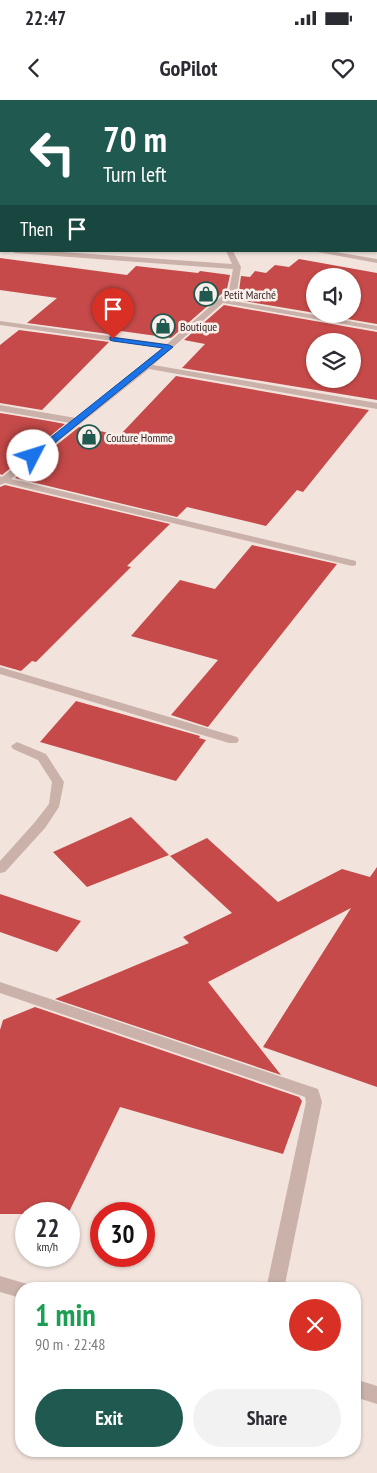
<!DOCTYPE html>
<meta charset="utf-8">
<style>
body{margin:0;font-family:"PT Sans Narrow",sans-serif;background:#f2f2f3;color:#2b2b33;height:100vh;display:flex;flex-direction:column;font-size:19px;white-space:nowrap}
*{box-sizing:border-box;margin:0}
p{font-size:16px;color:#7c7c81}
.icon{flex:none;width:28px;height:28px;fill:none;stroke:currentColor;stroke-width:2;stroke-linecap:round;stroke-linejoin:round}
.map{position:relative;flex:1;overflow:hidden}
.panel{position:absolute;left:15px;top:1182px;width:346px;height:175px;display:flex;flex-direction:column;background:#fff;border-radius:20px;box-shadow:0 1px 4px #0004}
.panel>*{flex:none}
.guide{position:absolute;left:0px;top:0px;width:378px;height:152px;box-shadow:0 1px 4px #0004;background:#1f594f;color:#fff;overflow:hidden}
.fabs{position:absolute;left:306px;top:168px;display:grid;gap:10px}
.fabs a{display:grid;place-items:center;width:55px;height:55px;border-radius:50%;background:#fff;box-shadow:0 1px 4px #0004;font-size:25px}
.speed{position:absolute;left:15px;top:1102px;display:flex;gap:10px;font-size:25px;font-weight:700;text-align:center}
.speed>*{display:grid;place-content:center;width:65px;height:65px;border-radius:50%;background:#fff;box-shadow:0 1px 4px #0004;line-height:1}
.speed small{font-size:12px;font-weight:400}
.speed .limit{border:8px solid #d22;background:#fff;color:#111}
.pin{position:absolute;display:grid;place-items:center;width:42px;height:42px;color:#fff;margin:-51px -21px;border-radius:50% 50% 50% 0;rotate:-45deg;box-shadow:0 0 5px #0007}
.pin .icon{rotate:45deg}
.me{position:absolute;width:55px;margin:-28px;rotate:50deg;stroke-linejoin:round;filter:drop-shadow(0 0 4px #0008)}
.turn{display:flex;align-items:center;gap:18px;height:105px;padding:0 20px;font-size:22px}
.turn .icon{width:65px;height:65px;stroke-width:2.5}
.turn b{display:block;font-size:35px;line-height:42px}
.then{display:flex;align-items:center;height:48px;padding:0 20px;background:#0003;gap:10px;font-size:19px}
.round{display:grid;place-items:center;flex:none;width:52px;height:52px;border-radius:26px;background:#f2f2f3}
.overview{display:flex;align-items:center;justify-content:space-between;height:85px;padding:0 20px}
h1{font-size:30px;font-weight:800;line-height:38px;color:#1e9e55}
.cta{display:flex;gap:10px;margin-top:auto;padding:10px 20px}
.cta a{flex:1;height:58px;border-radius:30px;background:#1f594f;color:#fff;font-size:20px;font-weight:800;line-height:58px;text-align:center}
.cta a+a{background:#f2f2f3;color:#2b2b33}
.status{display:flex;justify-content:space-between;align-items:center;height:35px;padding:0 25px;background:#fff;direction:ltr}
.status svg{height:14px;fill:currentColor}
header{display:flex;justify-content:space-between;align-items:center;height:65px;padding:0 20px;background:#fff;font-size:22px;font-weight:800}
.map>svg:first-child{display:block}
</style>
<div class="status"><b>22:47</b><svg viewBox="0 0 49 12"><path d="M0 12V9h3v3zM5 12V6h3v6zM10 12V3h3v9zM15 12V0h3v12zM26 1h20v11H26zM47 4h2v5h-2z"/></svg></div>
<header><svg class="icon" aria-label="back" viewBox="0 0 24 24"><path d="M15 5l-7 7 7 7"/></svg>GoPilot<svg class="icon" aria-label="heart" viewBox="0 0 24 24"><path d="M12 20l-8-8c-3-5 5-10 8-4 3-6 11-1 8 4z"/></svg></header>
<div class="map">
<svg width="377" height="1373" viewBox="0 0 377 1373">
<rect width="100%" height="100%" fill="#f2e4dd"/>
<path fill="#c54a49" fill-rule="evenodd" d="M0,158L127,175L136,166L198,173L200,171L230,175L227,189L171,238L121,231L116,235L27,223L57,198L0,190Z
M299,159L377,173V224L318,214H352V176H315V213L232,199L239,191L241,176L250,177L255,171L266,173L275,165L289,167Z
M224,205L377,232V300L182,268L205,244L184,240ZM315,241H352V279H315Z
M19,230L109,242L42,310L0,303V245Z
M176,276L369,310L303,392L297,390L266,426L187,407L177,417L15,378L79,327L120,335Z
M0,313L49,321L65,324L2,375L0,374Z
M5,385L170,424L127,466L131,467L36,562L32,561L21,571L0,565V387Z
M252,445L337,464L208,627L171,615L218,560L131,536L180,480L215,489Z
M76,601L200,636L199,638L206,640L176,681L40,642Z
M131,717L169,755L87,787L53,752Z
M207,738L278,802L342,769L370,777L377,767V987L263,947L351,808L208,882L281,975L55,899L189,843L183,837L232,813L170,756Z
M0,794L81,821L57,852L0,832Z
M35,907L299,997L302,1001L283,1054L120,1007L68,1114H0V930L3,920Z"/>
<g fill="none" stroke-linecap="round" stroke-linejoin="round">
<path fill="#cab1a9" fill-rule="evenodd" d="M77,0H83L84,1H78Z
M358,0H365L366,1H359Z
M376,8L377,9V13H376Z
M0,12H1V16H0Z
M0,24H1V28H0Z
M376,41H377V45H376Z
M0,90H1V94H0Z
M376,95H377V99H376Z
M376,140H377V144H376Z
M12,151H48L232,164L226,151H233L241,167L237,191L228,200L377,226V230L223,203L153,265L377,303V309L149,269L11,379L356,461V465L352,466L5,383L0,385V376L2,377L70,323L0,311V305L76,318L162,248L0,225V221L167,244L229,190L233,169L15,153Z
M312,151H330L377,159V163Z
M0,567L237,637L239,640L237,643H229L0,574Z
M17,642L46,654L64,682L59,707L45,728L5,772L0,773V761L35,722L49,704L52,682L38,660L13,649L11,646Z
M0,882L318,989L322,1002L284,1189H266L306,1002L305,997L0,893Z
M0,1176L27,1184L29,1189H21V1198L0,1192Z
M355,1279L377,1286V1304L355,1297Z"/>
</g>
<path fill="#1a73e8" stroke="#114b97" d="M110,237L169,245L173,247L36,358H30V354L163,248L113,241L110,240Z"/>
<defs>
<g id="shop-ring" transform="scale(1.25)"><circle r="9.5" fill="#faefea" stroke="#1f594f" stroke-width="1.5"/><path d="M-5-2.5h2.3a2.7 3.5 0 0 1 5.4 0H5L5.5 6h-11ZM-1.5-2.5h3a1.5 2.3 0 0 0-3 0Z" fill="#1f594f"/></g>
</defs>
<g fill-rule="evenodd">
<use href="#shop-ring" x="206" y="194"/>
<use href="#shop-ring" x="163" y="226"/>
<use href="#shop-ring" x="89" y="337"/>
</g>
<g text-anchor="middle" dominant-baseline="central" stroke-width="5" stroke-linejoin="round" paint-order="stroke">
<g font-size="12" fill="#382a29" stroke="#faefea" text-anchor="start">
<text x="224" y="194">Petit Marché</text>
<text x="180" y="226">Boutique</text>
<text x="106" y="337">Couture Homme</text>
</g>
</g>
</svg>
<div class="fabs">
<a><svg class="icon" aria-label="sound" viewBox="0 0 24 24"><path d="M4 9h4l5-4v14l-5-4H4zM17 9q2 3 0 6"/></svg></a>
<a><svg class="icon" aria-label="layers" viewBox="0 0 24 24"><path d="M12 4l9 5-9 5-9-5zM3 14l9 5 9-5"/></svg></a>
</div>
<div class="speed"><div>22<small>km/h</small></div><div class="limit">30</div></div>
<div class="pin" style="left:113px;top:239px;background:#d93025"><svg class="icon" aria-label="arrive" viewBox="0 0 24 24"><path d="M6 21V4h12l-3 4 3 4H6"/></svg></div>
<svg class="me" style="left:33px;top:356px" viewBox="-20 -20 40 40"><circle r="19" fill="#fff"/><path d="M0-13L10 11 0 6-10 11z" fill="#1a73e8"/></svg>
<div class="guide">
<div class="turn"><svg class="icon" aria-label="left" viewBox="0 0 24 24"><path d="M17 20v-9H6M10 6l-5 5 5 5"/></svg><div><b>70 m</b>Turn left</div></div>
<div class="then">Then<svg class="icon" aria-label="arrive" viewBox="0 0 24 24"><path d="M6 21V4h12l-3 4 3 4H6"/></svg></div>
</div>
<section class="panel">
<div class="overview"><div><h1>1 min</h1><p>90 m · 22:48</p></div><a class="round" style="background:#d93025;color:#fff"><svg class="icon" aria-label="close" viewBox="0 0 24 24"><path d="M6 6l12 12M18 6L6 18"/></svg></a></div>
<div class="cta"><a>Exit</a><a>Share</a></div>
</section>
</div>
